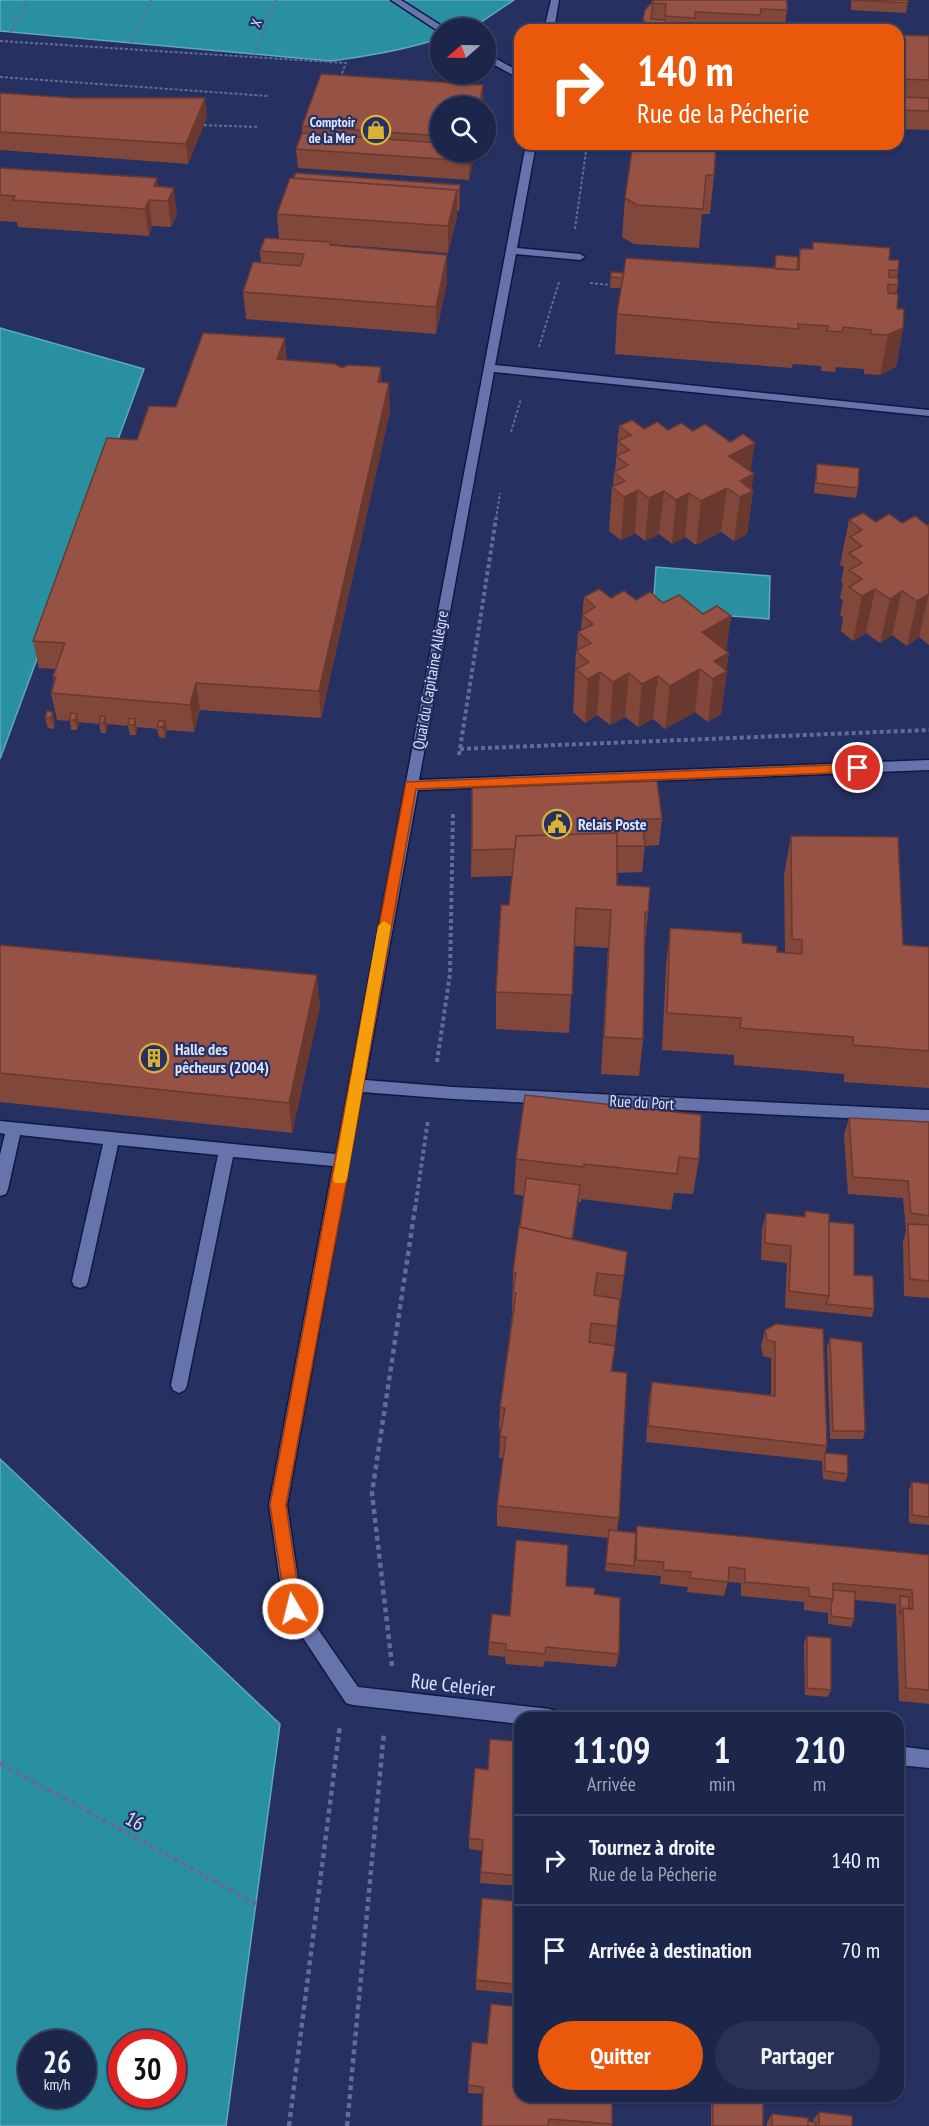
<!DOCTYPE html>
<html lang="fr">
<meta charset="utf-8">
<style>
body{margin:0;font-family:"PT Sans Narrow",sans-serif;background:#293154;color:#f1f3f6;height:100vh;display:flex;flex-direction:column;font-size:22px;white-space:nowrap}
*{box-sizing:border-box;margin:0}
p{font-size:20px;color:#a0a5b5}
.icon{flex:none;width:33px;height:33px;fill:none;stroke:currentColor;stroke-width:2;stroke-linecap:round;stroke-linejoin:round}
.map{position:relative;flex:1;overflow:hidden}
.panel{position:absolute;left:514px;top:1712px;width:390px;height:390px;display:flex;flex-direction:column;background:#1c254a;border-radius:18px;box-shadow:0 2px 4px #0004,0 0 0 2px #3a4262}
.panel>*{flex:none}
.top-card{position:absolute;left:514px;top:24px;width:390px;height:126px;border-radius:18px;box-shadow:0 2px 4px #0004,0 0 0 2px #3a4262;background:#ea580c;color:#fff;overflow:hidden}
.needle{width:39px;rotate:250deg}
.buttons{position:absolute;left:430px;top:18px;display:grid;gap:12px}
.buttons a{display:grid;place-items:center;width:66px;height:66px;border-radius:50%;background:#1c254a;box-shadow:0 2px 4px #0004,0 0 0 2px #3a4262;font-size:30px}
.speed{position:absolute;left:18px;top:2030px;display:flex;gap:12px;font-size:30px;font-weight:700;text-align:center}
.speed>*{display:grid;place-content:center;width:78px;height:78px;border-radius:50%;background:#1c254a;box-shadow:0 2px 4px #0004,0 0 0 2px #3a4262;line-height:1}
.speed small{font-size:15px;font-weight:400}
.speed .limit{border:9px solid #d22;background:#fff;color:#111}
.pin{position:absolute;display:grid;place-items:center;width:51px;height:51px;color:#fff;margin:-26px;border:3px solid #fff;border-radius:50%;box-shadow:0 2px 6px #0007}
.me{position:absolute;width:66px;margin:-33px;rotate:352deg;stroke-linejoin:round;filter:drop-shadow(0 0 4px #0008)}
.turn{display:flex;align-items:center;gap:21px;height:126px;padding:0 24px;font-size:27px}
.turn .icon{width:78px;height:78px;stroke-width:2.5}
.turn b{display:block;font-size:42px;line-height:51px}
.eta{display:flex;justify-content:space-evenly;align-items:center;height:102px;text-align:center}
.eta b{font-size:36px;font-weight:700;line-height:42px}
.cta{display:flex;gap:12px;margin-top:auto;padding:12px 24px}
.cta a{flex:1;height:69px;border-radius:36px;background:#ea580c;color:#fff;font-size:24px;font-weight:700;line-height:69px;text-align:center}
.cta a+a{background:#293154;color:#f1f3f6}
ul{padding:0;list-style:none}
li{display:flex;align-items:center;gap:18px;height:90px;padding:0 24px;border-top:2px solid #3a4262}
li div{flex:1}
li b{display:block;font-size:22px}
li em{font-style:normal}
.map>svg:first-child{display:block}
</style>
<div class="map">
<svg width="929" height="2126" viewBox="0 0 929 2126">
<rect width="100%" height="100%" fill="#263162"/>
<path fill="#2990a1" stroke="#5fa9bd" stroke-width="1.5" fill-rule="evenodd" d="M0,0H514L475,26L468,28H441V38C405,50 369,56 331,61L0,31Z
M0,328L144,369L0,759Z
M656,567L770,576L769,619L653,610Z
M0,1459L280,1724L226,2126H0ZM32,2043H82V2094H32ZM122,2043H172V2094H122Z"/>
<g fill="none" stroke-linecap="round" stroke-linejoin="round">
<g stroke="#101745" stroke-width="3">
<path id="minor" d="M391,0H401L445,28L438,31Z
M551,0H559L554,30H544Z
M486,53L520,72V79L486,60Z
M526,144H536L517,248L580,254L585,257L580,260L516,254L495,365L929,410V416L494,372L419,780L929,760V770L418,790L365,1080L453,1087L929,1110V1122L453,1099L362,1092L287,1505L302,1606L358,1687L549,1709L556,1711L558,1718H520V1724L353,1705L346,1703L284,1609L269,1505L333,1166L233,1157L187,1385L185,1390L179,1393L173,1390L171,1385L218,1155L118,1145L88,1281L86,1286L80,1288L74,1286L72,1281L103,1144L20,1135L8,1189L6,1194L0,1196V1155L5,1134L0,1133V1121L336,1154Z
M898,1746L929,1750V1768L898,1765Z"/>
</g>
<path stroke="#626c95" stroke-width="2" stroke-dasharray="3 2" stroke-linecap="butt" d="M11,32L27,0
M0,41L346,63L341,76
M131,43L151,0
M255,54L276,0
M0,77L268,96
M199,125L258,127
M575,229L587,144
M590,283L610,285
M539,347L559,282
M511,432L521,399
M496,519L500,493"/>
<path stroke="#626c95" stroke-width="4" stroke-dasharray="4 3" stroke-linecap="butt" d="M460,749L929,730
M459,755L496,518
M437,1062L450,974L453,813
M415,1209L428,1120"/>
<path stroke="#626c95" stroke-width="4.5" stroke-dasharray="5 4" stroke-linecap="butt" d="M392,1666L372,1493L415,1208
M0,1763L256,1904
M289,2126L340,1725
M347,2126L384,1732"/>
<use href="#minor" fill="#6574ab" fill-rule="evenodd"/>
</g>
<path fill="#81473b" d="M851,0H908L906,13L851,10Z
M653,1L787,10L784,30H643L642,29L643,19Z
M898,35L929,36V130L898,129Z
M0,93L207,117L188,164L0,150Z
M441,106V152H475L469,180L298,168L296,149L302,133V126Z
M633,144L714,175L710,214H702L699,248L634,244L622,237L625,198Z
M0,168L159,187L177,214L171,227L152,226L149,236L18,227L17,222L0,221Z
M460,185V204L459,211H457V217L448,253L330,244V245L447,282L436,334L246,319L243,292L261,263L260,251L279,239L277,214Z
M813,242L889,260L898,270L897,278L898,285L896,294L897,309L903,328L896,367L880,375L864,374V369L836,367L835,372L821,371V366L793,364L792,368L615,354L617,314L621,288H610L611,272L624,273L774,269L776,255L797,270L800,249H812Z
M286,360L342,368L382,383L390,411L321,718L200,710L194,732L166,730L165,738L159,737L157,729L137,727L136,735H130L128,726L107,724L106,733H101L99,724L78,722L79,724L77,730H71L70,721L57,720L51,693L54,683L53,676L55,669L39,668L33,641L137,440L176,407Z
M619,426L644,429L668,430L751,472L752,489L753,491L747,534L734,541L721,532L696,545L685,537L672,544L659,534L645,541L635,533L621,540L609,531L612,487H613L614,472L615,471Z
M817,464L858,488L856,498L814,493Z
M849,520L927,525L929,524V645L919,637L907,646L892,635L880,643L866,633L853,641L841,631L843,617L840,615L843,600L840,598L843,583L841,582L844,567L840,565Z
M584,597L663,603L703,614L731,616L726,650L729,653L726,671H727L721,714L708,722L695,712L665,729L653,719L638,727L625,717L610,725L597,715L585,723L573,712L576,651H577L578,632L581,630Z
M47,711L55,722L54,729L48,728L45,718Z
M472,788L662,819L659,845L645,846L642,872L617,873V885L648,912L645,944L643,1039L639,1076L601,1074L608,948L574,946L569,1033L496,1029V992L509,905L512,876L471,877Z
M791,836L903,945L929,947V1088L844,1082V1074L734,1065V1055L662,1050L666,966L670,928L742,943L777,952L785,953L784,875Z
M0,945L320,1006L292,1133L0,1102Z
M525,1095L699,1159L693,1194L674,1193L671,1210L581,1199V1202H578L573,1240L627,1252L621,1299L615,1298L620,1299L612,1372L619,1518L617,1531L636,1533L637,1526L929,1555V1704L899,1701L896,1604L855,1600L854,1619L851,1627L828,1624V1613L804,1610V1602L741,1596V1583L728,1582L724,1596L687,1592L688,1587L660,1584L661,1576L605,1571L608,1538L497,1526V1506L503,1458H499L500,1436L501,1430H499L500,1408L512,1315L513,1272L524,1196L514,1194L516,1159Z
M849,1118L929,1122V1298L904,1296L903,1241L906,1231L903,1198L848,1194L844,1135Z
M805,1211L829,1222L854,1275L874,1309L872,1317L785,1308L787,1263L761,1260L762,1230L766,1213L804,1217Z
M776,1324L827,1446L825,1453L848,1474L845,1482L823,1479L822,1461L646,1442L649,1398L652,1382L771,1395V1358L763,1356L761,1346L765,1330Z
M830,1338L865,1431L863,1439H830L827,1347Z
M912,1482L929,1484V1525L909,1523V1490Z
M566,1586L594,1594L619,1654L616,1667L545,1661L543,1667L506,1664L505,1657L488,1655L489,1642L510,1616Z
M807,1636L831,1690L828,1697L805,1695L804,1643Z
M520,1742V1886L480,1883L482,1851L469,1849V1838L488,1770Z
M520,1902V1994L476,1990V1980Z
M472,2042L612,2124L611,2126H482L483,2094L468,2093Z
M713,2096L763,2126H711V2100Z
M819,2112L852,2126H767V2122L772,2114L813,2122V2120Z"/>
<path fill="#693930" d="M483,85V106H479Z
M205,98L207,117L188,164L186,144Z
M471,152H475L469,180V161Z
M157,178L160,200L154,186Z
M460,185V204L459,211V192Z
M174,188L177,214L171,227L168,201Z
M457,190V217L448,253V226Z
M149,200L152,226L149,236L145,209Z
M447,255V282L436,334V307Z
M903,328L896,367L880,375L888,335Z
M285,338L287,365L277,359Z
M381,367L382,395L378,382Z
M389,383L390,411L321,718L319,691Z
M755,443L750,475L754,474L751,492L753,491L747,534L734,541L740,497L727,488L721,532L696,545L701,501L729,456Z
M638,490L635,533L621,540L624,497Z
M664,491L659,534L645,541L649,498Z
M689,493L685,537L672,544L676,500Z
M875,589L866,633L853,641L862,596Z
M902,591L892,635L880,643L890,599Z
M929,594L919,637L907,646L917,601Z
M731,616L725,654L729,653L726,672L727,671L721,714L708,722L713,679L700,669L695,712L665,729L670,686L702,632Z
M600,672L597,715L585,723L588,679Z
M629,673L625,717L610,725L613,682Z
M658,676L653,719L638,727L642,684Z
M196,683L200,710L194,732L190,705Z
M53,712L55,722L54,729L51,718Z
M77,714L79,724L77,730L75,720Z
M105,716L107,727L106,733L104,723Z
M135,719L137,729L136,735L134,725Z
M165,721L167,731L165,738L163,727Z
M317,975L320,1006L292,1133L289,1103Z
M580,1185L578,1202L569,1263L571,1246Z"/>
<path fill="#965245" stroke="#693930" stroke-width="1.5" d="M653,0H787V10L761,9L760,15L695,12V18L665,16L666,4L652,3Z
M852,0H908V3Z
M653,1L651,19L665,20L664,30H651L643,19L645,10Z
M898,35L929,36V80L898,79Z
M321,74L483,85L479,106H441V136L302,126Z
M0,93L75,98H205L186,144L0,132Z
M898,97L929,98V111L898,110Z
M302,133L441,143V152H471L469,161L296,149Z
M633,144H716L714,175H706L703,209L637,205L625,198Z
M0,168L157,178L154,186L174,188L168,201L149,200L145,209L13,200L15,196L0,195Z
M296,173L460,185L459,192H457V190L293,178Z
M290,178L457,190L448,226L277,214Z
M265,238L330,242V245L447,255L436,307L243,292L253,262L300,266L304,254L260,251Z
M813,242L890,248L889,260H899L898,270H889V277L898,278V285L888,284V293L898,294L897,309H904L903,328L888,335L871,334V330L843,327L842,332L827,331L828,326L798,324V329L617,314L626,258L799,270L800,249H813Z
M776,255L798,257L797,270L775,269Z
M611,272L624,273L623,278L611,277Z
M203,333L285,338L277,359L335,364L342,368L348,365L381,367L378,382L389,383L319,691L196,683L190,705L51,693L56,677L53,676L65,643L33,641L107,438L137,440L149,406L176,407Z
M632,420L644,429L657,422L668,430L681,423L693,431L705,424L730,442L743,434L755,443L729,456L754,474L740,481L753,491L740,497L727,488L701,501L689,493L676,500L664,491L649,498L638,490L624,497L612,487L625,481L614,472L628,465L616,456L629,450L618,441L631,435L619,426Z
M817,464L859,468L858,488L816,483Z
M863,513L876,522L889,514L902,523L915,516L927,525L929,524V594L917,601L902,591L890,599L875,589L862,596L849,587L862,579L849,570L862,563L849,553L862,546L850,537L862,530L849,520Z
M599,589L611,598L624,591L636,600L650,592L663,603L679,595L703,614L717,606L731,616L702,632L729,653L714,661L727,671L713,679L700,669L670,686L658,676L642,684L629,673L613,682L600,672L588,679L576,669L589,662L576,651L591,643L578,632L593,624L582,615L595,607L584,597Z
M47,711L53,712L51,718H45Z
M71,713L77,714L75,720H69Z
M101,716H105L104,723H99Z
M129,718L135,719L134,725H128Z
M159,721H165L163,727H157Z
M657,781L662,819H642L645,846H617V833L516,836L515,849L472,850V788Z
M617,833V885L650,887L648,912H645L643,1039L604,1037L611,910L576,908L572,995L496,992L501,905H509L516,836Z
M791,836L898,837L903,945L929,947V1051L853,1045V1037L740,1028L741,1018L667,1013L670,928L742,933V943L777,946V952L802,954V940L792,939Z
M0,945L317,975L289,1103L0,1073Z
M525,1095L701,1115L699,1159L679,1157L677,1174L584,1164V1167L516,1159Z
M849,1118L929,1122V1216L911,1213L908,1181L853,1177Z
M526,1178L580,1185L572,1239L520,1227Z
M805,1211L829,1214V1296L789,1291L791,1246L765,1243L766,1213L805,1217Z
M829,1222L854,1224V1275L873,1276L874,1309L826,1304L829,1296Z
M908,1224L929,1225V1281L910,1279Z
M519,1227L627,1252L624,1276L597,1273L594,1295L620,1299L617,1326L591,1323L589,1342L615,1346L611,1371L627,1373L619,1518L497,1506L506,1437L500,1436L505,1408H500L516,1293L513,1292L516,1273L513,1272Z
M776,1324L823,1329L827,1446L648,1426L652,1382L775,1396V1342L767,1340L765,1330Z
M830,1338L862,1342L865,1431H833Z
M825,1453L847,1455L848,1474L825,1471Z
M912,1482L929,1484V1517L912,1515Z
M637,1526L929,1555V1690L906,1688L903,1608L913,1609L912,1590L833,1583V1599L809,1596V1588L745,1582V1569L729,1567L728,1582L690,1578L691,1572L663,1570L664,1562L636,1560Z
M609,1530L636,1533L634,1566L606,1563Z
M516,1540L568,1545L566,1586L595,1588L594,1594L620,1598L619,1654L546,1647L545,1654L506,1650V1644L489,1642L492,1614L510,1616Z
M833,1590L855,1592L854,1619L831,1616V1605L833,1599Z
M900,1596L909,1597V1609L903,1608L900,1615Z
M807,1636L831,1638V1690L807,1688Z
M490,1739L520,1742V1876L481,1872L483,1840L469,1838L475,1768L488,1770Z
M482,1898L520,1902V1985L476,1980Z
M491,2004L520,2007V2096H612V2124L549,2119L548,2126H482L483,2087L468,2085L472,2042L487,2044Z
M713,2096L763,2101V2126H713Z
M819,2112L852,2116V2126H819Z
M772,2114L808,2118V2126H772Z
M808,2121L816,2123V2126H808Z"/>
<path fill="#ea580c" stroke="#983908" stroke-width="1.5" d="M858,764L864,768L858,772L416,789L346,1184L286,1505L301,1609L298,1615L293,1617L287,1615L270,1505L406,782Z"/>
<path fill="#f59e0b" d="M384,921L391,926L347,1179L345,1183H335L333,1179L378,926Z"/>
<defs>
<g id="shop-ring" transform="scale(1.5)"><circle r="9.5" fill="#263162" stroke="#d9b334" stroke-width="1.5"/><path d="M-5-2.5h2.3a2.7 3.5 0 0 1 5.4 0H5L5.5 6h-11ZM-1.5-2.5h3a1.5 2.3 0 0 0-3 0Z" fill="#d9b334"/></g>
<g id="civic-ring" transform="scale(1.5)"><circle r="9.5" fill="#263162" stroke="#d9b334" stroke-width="1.5"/><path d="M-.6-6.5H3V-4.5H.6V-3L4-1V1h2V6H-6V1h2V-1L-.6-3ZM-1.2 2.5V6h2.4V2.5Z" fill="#d9b334"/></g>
<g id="building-ring" transform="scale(1.5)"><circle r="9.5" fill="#263162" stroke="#d9b334" stroke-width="1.5"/><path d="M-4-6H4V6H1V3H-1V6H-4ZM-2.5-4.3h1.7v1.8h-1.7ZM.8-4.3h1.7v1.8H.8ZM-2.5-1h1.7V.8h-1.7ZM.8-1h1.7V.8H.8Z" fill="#d9b334"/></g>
</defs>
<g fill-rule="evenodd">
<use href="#shop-ring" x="376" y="130"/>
<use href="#civic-ring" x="557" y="824"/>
<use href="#building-ring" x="154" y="1058"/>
</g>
<g text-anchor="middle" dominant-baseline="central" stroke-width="4.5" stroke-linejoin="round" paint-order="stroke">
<g font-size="14" fill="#dce4fd" stroke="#263162">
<text transform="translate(256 23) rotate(-69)">X</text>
</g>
<g font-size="14" font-weight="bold" fill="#dce4fd" stroke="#263162" text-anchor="end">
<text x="355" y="122">Comptoir<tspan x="355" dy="16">de la Mer</tspan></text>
</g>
<g font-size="16" fill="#dce4fd" stroke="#263162">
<text transform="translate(430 680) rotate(-80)">Quai du Capitaine Allègre</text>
<text transform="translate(642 1102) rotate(3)">Rue du Port</text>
</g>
<g font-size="16" font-weight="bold" fill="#dce4fd" stroke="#263162" text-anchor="start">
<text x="578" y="824">Relais Poste</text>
<text x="175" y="1049">Halle des<tspan x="175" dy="18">pêcheurs (2004)</tspan></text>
</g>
<g font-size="20" fill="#dce4fd" stroke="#263162">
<text transform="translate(453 1685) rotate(6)">Rue Celerier</text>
<text transform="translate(135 1821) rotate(29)">16</text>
</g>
</g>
</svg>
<div class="buttons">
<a><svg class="needle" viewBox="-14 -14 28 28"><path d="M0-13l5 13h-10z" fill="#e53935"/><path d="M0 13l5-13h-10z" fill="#a0a5b5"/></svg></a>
<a><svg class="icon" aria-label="search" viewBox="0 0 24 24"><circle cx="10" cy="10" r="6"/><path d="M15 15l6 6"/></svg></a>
</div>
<div class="speed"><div>26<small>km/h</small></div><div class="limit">30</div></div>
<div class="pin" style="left:858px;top:768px;background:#d93025"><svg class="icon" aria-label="arrive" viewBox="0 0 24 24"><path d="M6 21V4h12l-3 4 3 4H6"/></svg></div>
<svg class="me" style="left:293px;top:1609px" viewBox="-20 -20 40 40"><circle r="17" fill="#ea580c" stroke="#fff" stroke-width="3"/><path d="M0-11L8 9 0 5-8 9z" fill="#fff"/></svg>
<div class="top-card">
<div class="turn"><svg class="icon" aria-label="right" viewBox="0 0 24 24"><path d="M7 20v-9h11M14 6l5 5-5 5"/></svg><div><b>140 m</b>Rue de la Pécherie</div></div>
</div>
<section class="panel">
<div class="eta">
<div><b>11:09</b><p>Arrivée</p></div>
<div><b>1</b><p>min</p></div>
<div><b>210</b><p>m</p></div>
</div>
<ul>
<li><svg class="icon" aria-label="right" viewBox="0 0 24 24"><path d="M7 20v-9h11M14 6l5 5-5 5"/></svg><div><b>Tournez à droite</b><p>Rue de la Pécherie</p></div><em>140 m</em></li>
<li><svg class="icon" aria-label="arrive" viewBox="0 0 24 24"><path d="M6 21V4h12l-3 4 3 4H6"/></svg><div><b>Arrivée à destination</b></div><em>70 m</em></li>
</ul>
<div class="cta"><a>Quitter</a><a>Partager</a></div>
</section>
</div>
